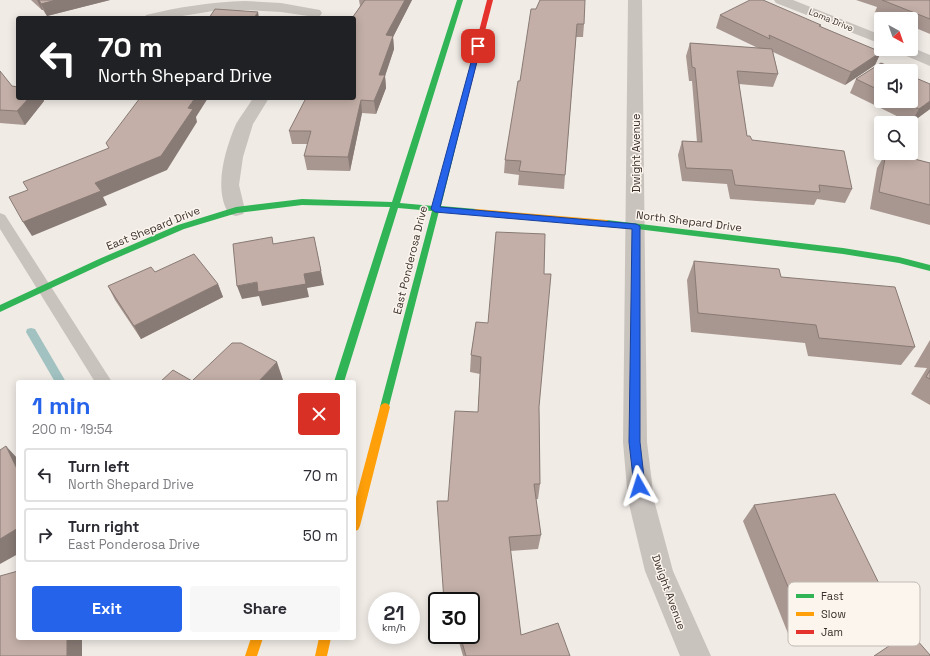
<!DOCTYPE html>
<meta charset="utf-8">
<style>
body{margin:0;font-family:"Space Grotesk",sans-serif;background:#f7f7f7;color:#2b2b33;height:100vh;display:flex;flex-direction:column;font-size:15px;white-space:nowrap}
*{box-sizing:border-box;margin:0}
p{font-size:13px;color:#7c7c81}
.icon{flex:none;width:22px;height:22px;fill:none;stroke:currentColor;stroke-width:2;stroke-linecap:round;stroke-linejoin:round}
.map{position:relative;flex:1;overflow:hidden}
.sheet{position:absolute;left:16px;top:380px;width:340px;height:260px;display:flex;flex-direction:column;background:#fff;border-radius:4px;box-shadow:0 2px 10px #0003}
.sheet>*{flex:none}
.guide{position:absolute;left:16px;top:16px;width:340px;height:84px;border-radius:4px;box-shadow:0 2px 10px #0003;background:#202124;color:#fff;overflow:hidden}
.needle{width:26px;rotate:140deg}
.tools{position:absolute;left:874px;top:12px;display:grid;gap:8px}
.tools a{display:grid;place-items:center;width:44px;height:44px;border-radius:4px;background:#fff;box-shadow:0 2px 10px #0003;font-size:20px}
.speed{position:absolute;left:368px;top:592px;display:flex;gap:8px;font-size:20px;font-weight:700;text-align:center}
.speed>*{display:grid;place-content:center;width:52px;height:52px;border-radius:50%;background:#fff;box-shadow:0 2px 10px #0003;line-height:1}
.speed small{font-size:10px;font-weight:400}
.speed .limit{border:2px solid #111;border-radius:6px;background:#fff;color:#111}
.pin{position:absolute;display:grid;place-items:center;width:34px;height:34px;color:#fff;margin:-17px;border-radius:8px;box-shadow:0 2px 6px #0006}
.me{position:absolute;width:44px;margin:-22px;rotate:354deg;stroke-linejoin:round;filter:drop-shadow(0 0 3px #0008)}
.turn{display:flex;align-items:center;gap:14px;height:84px;padding:0 16px;font-size:18px}
.turn .icon{width:52px;height:52px;stroke-width:2.5}
.turn b{display:block;font-size:28px;line-height:34px}
.round{display:grid;place-items:center;flex:none;width:42px;height:42px;border-radius:4px;background:#f7f7f7}
.overview{display:flex;align-items:center;justify-content:space-between;height:68px;padding:0 16px}
h1{font-size:24px;font-weight:800;line-height:30px;color:#2563eb}
.primary-button{display:flex;gap:8px;margin-top:auto;padding:8px 16px}
.primary-button a{flex:1;height:46px;border-radius:4px;background:#2563eb;color:#fff;font-size:16px;font-weight:800;line-height:46px;text-align:center}
.primary-button a+a{background:#f7f7f7;color:#2b2b33}
ul{padding:0;list-style:none}
li{display:flex;align-items:center;gap:12px;height:54px;margin:0 8px 6px;padding:0 8px;border:2px solid #e1e1e2;border-radius:4px}
li div{flex:1}
li b{display:block;font-size:15px}
li em{font-style:normal}
.map>svg:first-child{display:block}
</style>
<div class="map">
<svg width="930" height="656" viewBox="0 0 930 656">
<rect width="100%" height="100%" fill="#f0ebe5"/>
<g fill="none" stroke-linecap="round" stroke-linejoin="round">
<path fill="#a1c2c1" fill-rule="evenodd" d="M31,328L35,329L66,382H55L26,332L27,329Z"/>
<path fill="#c9c3be" fill-rule="evenodd" d="M0,213L5,215L112,382H95L0,229Z"/>
<path fill="#c9c3be" fill-rule="evenodd" d="M628,0H642L647,442L654,500L673,571L711,656H680L645,571L628,500L623,442Z
M774,0H793L881,35V44L776,3Z
M245,1L281,3L320,10L322,13L320,16L315,17L281,12L245,10L213,11L170,18H144L146,15C179,7 211,2 245,1Z
M911,47L930,55V66L897,52L895,49H911Z
M253,98H269L253,124L243,157L239,185L245,210L243,214L236,216L229,214C213,189 225,150 236,124C241,115 248,107 253,98Z"/>
<path fill="#30b455" fill-rule="evenodd" d="M457,0H463L400,203L433,206L460,105L463,103L466,105L441,206L476,209L480,212L476,215L439,211L388,410L385,411L382,410L380,407L432,211L398,208L344,382H334L390,207L302,205L237,213L184,229L105,263L0,312V305L99,259L178,225L236,207L302,199L392,202Z
M607,220L843,248L899,257L930,265V271L899,263L843,254L604,225L603,223L604,221Z"/>
<path fill="#ff9f0a" fill-rule="evenodd" d="M476,209L607,220L611,223L607,226L473,214L472,212L473,210Z
M385,403L388,404L390,407L360,526L358,530L354,531V505L380,407L382,404Z
M251,638H263L257,656H245Z
M319,638H331L327,656H315Z"/>
<path fill="#e5322d" fill-rule="evenodd" d="M487,0H493L466,105L463,107L460,105Z"/>
</g>
<path fill="#a89690" d="M31,0H110L47,16L43,10H42Z
M359,0H412L393,37L394,49L385,76L386,88L376,114L362,113L350,171L307,170L304,156L308,144H292L289,131L360,6Z
M856,0H930V34L911,26V19H893L875,12L877,7Z
M536,9L584,24L583,37H576L565,175L564,189L518,185L519,175L504,173L505,160L520,81Z
M720,15L821,27L881,52L875,65L845,85L773,52L778,74L773,87L739,84L747,136L752,140L852,189L845,203L817,199L814,205L730,199L727,184L682,181L678,155L682,141L697,142L692,81H689L686,56L690,43L758,48L716,28Z
M0,71L18,98H43L44,101L25,125L0,123Z
M881,71V101H911L930,109L911,123L850,93L856,79Z
M886,153H891L930,163V225L870,209L877,168Z
M694,261L781,277L915,347L901,365L808,356L805,343L691,332L687,280Z
M155,272L218,284L223,297L141,339L115,300L108,286Z
M476,322L539,407L540,484L538,499H536L541,535L538,549L510,551L521,635L570,656H463L457,635H471L448,501L478,412L480,374L470,372L471,355Z
M930,340V405L911,394L927,368L914,367Z
M754,505L892,610L875,623L789,636L743,521Z"/>
<path fill="#887a75" d="M37,0H39L43,10H42Z
M56,0H110L47,16L41,4Z
M405,0H412L393,37L394,49L385,76L386,88L376,114L374,101L386,35Z
M258,12L259,18H254Z
M881,52L875,65L845,85L851,72Z
M29,98H43L44,101L25,125L17,111Z
M195,98H208L196,117L197,122L167,170L103,197L107,205L32,236L23,222L95,183L188,108Z
M361,100L362,113L350,171L348,157Z
M930,101V109L911,123L919,109Z
M314,237L324,285L307,288L309,297L262,306L259,296L242,299L237,286L304,274Z
M218,284L223,297L141,339L134,326Z
M277,362L283,380L281,382H258Z
M6,446L18,459V471Z
M18,528V554L0,564V539Z
M67,638H82V656H67Z"/>
<path fill="#c3afa7" stroke="#887a75" d="M39,0H56L41,4Z
M365,0H405L386,35L393,36L379,75H385L374,101L361,100L348,157L304,156L311,131H289L306,98H354V18H352Z
M540,0H585L584,24H577L565,175L519,171L521,161L505,160L518,81H520L531,9H536Z
M750,0H763L821,25L819,26L881,52L851,72L769,35L770,39L720,15Z
M882,0H930V19Z
M215,9L258,12L254,18H209Z
M690,43L772,49L778,74L737,71L747,136H750L752,140L844,151L852,189L819,185L820,192L735,185L732,170L686,168L682,141L702,142L695,68L692,67Z
M881,63L900,71H881V91L856,79Z
M0,71L12,86L18,87V98H29L17,111L0,110Z
M911,76L930,84V101L919,109L901,101H911Z
M140,98H195L188,108L193,109L161,156L95,183L101,191L23,222L9,197L28,190L23,182L109,148L106,143Z
M886,153H891L930,163V205L879,192Z
M496,232L545,234L544,274H551L539,407L540,484H534L541,535L509,537L521,635L558,623L570,656H466L460,635H471V601H444L437,501H448L455,411L478,412L481,357L471,355L476,322L488,323Z
M272,237L273,244L314,237L321,271L304,274L306,284L258,292L257,282L237,286L233,244Z
M194,254L218,284L134,326L108,286L151,267L155,272Z
M694,261L779,269L781,277L895,287L915,347L819,338L816,325L698,313Z
M232,343H241L277,362L258,382H160L173,370L192,381Z
M930,370V379L926,377Z
M6,446L18,471V528L0,539V450Z
M835,494L892,610L803,623L754,505Z
M18,571V638H67V656H0V576Z
M910,632L930,655V656H874Z"/>
<path fill="#2563eb" stroke="#184099" d="M476,44L481,46L440,207L636,224L640,226V442L645,486L643,489L639,491L636,489L634,486L629,442L632,229L435,212L431,209Z"/>
<g text-anchor="middle" dominant-baseline="central" stroke-width="3" stroke-linejoin="round" paint-order="stroke">
<g font-size="9" fill="#3b302b" stroke="#fbf5ee">
<text transform="translate(831 20) rotate(22)">Loma Drive</text>
</g>
<g font-size="11" fill="#3b302b" stroke="#fbf5ee">
<text transform="translate(636 153) rotate(-90)">Dwight Avenue</text>
<text transform="translate(689 221) rotate(7)">North Shepard Drive</text>
<text transform="translate(153 228) rotate(-22)">East Shepard Drive</text>
<text transform="translate(410 260) rotate(-76)">East Ponderosa Drive</text>
<text transform="translate(669 592) rotate(70)">Dwight Avenue</text>
</g>
</g>
<rect x="788" y="582" width="132" height="64" rx="6" fill="#fbf5ee" stroke="#c1bab4" stroke-width="1"/>
<rect x="796" y="594" width="18" height="4" fill="#30b455"/>
<rect x="796" y="612" width="18" height="4" fill="#ff9f0a"/>
<rect x="796" y="630" width="18" height="4" fill="#e5322d"/>
<g font-size="11" fill="#3b302b">
<text x="821" y="600">Fast</text>
<text x="821" y="618">Slow</text>
<text x="821" y="636">Jam</text>
</g>
</svg>
<div class="tools">
<a><svg class="needle" viewBox="-14 -14 28 28"><path d="M0-13l5 13h-10z" fill="#e53935"/><path d="M0 13l5-13h-10z" fill="#7c7c81"/></svg></a>
<a><svg class="icon" aria-label="sound" viewBox="0 0 24 24"><path d="M4 9h4l5-4v14l-5-4H4zM17 9q2 3 0 6"/></svg></a>
<a><svg class="icon" aria-label="search" viewBox="0 0 24 24"><circle cx="10" cy="10" r="6"/><path d="M15 15l6 6"/></svg></a>
</div>
<div class="speed"><div>21<small>km/h</small></div><div class="limit">30</div></div>
<div class="pin" style="left:478px;top:46px;background:#d93025"><svg class="icon" aria-label="arrive" viewBox="0 0 24 24"><path d="M6 21V4h12l-3 4 3 4H6"/></svg></div>
<svg class="me" style="left:639px;top:486px" viewBox="-20 -20 40 40"><path d="M0-17L14 15 0 8-14 15z" fill="#2563eb" stroke="#fff" stroke-width="4"/></svg>
<div class="guide">
<div class="turn"><svg class="icon" aria-label="left" viewBox="0 0 24 24"><path d="M17 20v-9H6M10 6l-5 5 5 5"/></svg><div><b>70 m</b>North Shepard Drive</div></div>
</div>
<section class="sheet">
<div class="overview"><div><h1>1 min</h1><p>200 m · 19:54</p></div><a class="round" style="background:#d93025;color:#fff"><svg class="icon" aria-label="close" viewBox="0 0 24 24"><path d="M6 6l12 12M18 6L6 18"/></svg></a></div>
<ul>
<li><svg class="icon" aria-label="left" viewBox="0 0 24 24"><path d="M17 20v-9H6M10 6l-5 5 5 5"/></svg><div><b>Turn left</b><p>North Shepard Drive</p></div><em>70 m</em></li>
<li><svg class="icon" aria-label="right" viewBox="0 0 24 24"><path d="M7 20v-9h11M14 6l5 5-5 5"/></svg><div><b>Turn right</b><p>East Ponderosa Drive</p></div><em>50 m</em></li>
</ul>
<div class="primary-button"><a>Exit</a><a>Share</a></div>
</section>
</div>
